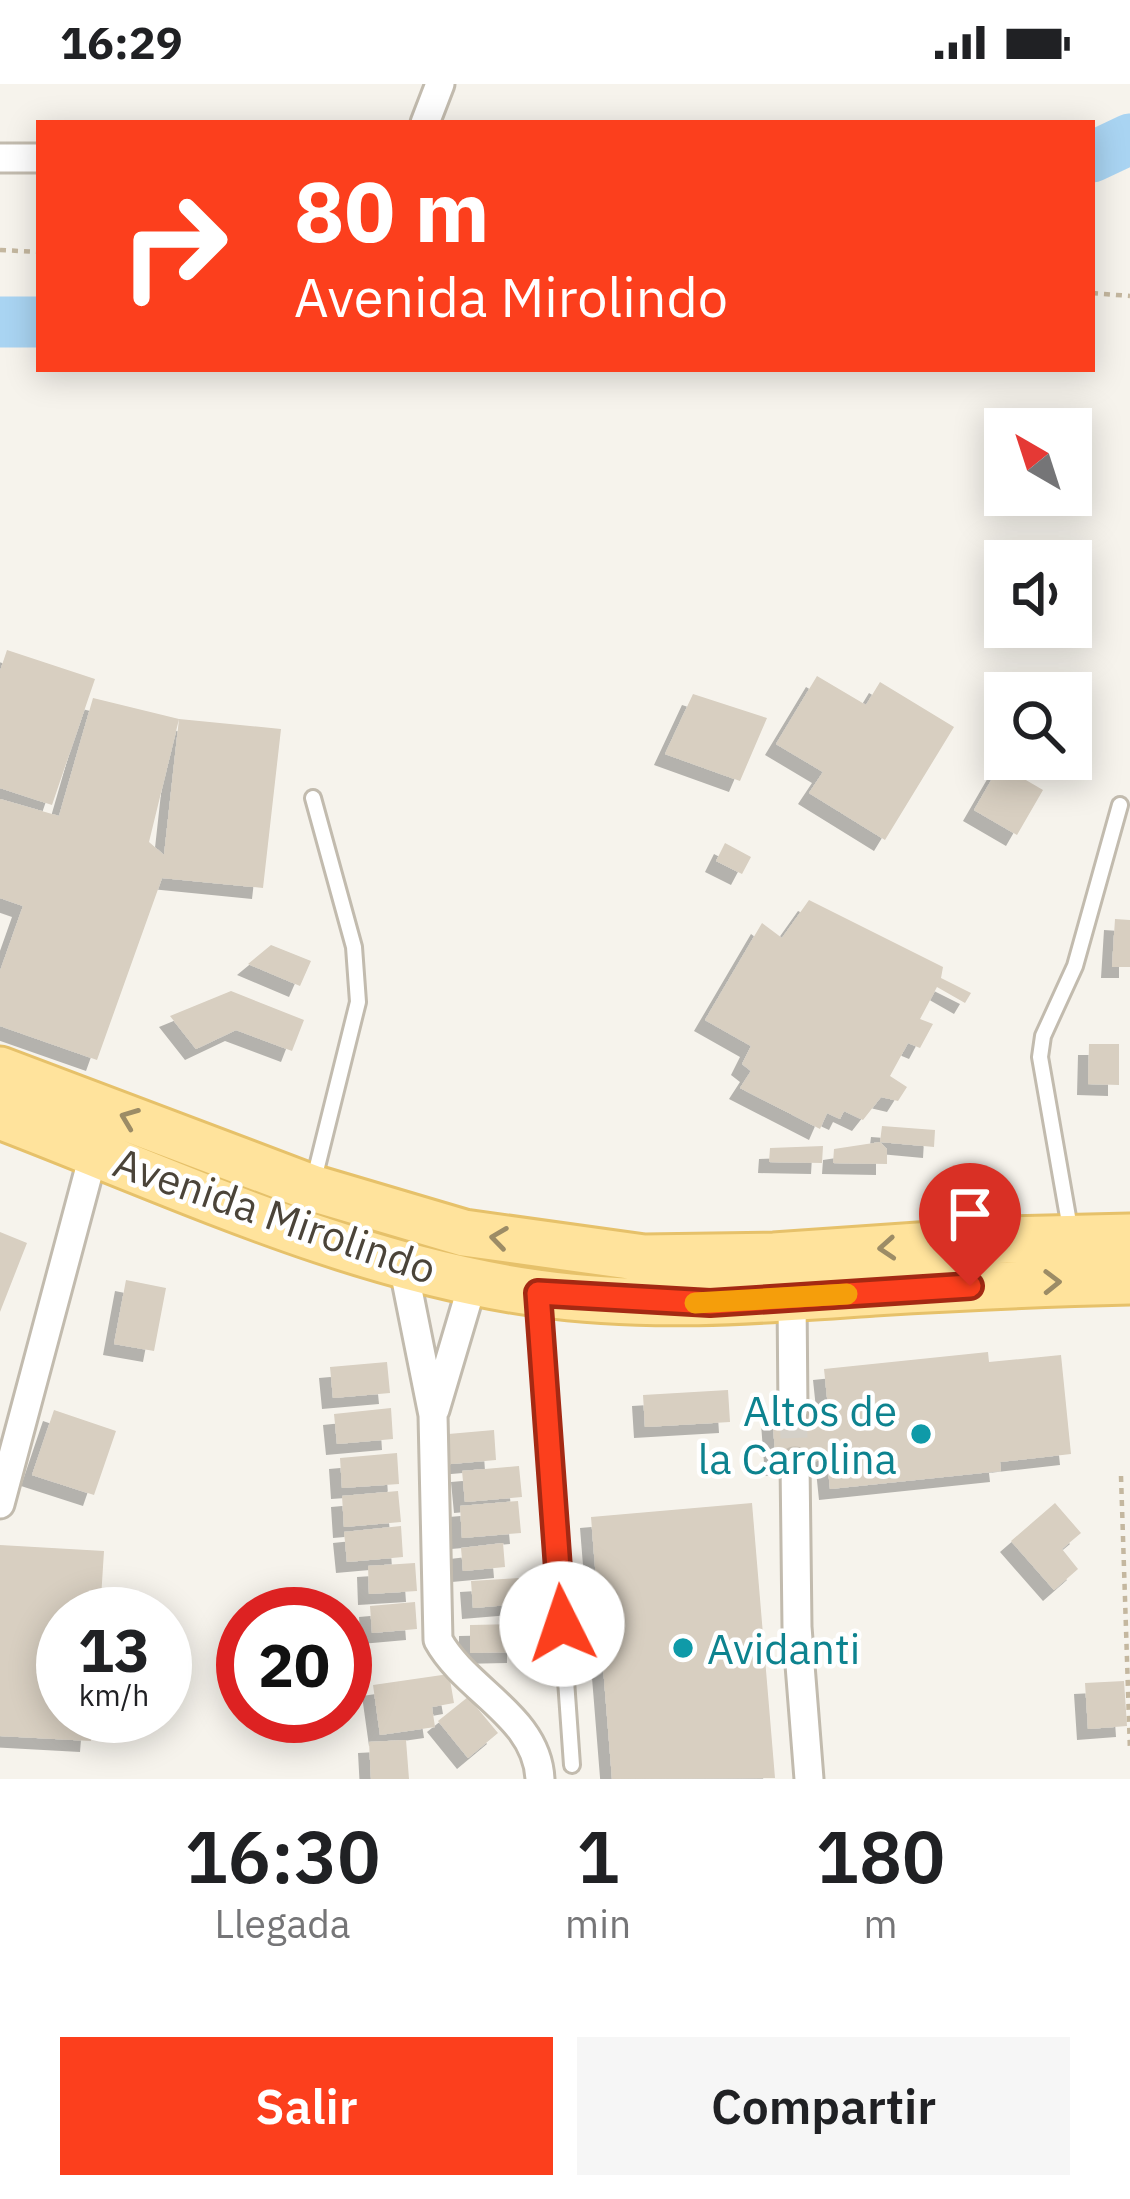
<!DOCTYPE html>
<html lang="es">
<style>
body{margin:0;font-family:"IBM Plex Sans",sans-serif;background:#f6f6f6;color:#202124;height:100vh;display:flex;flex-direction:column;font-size:45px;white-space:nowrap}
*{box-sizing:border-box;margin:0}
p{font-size:39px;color:#757577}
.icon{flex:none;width:66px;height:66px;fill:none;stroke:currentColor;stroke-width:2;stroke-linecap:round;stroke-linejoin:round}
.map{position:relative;height:1695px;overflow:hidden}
.side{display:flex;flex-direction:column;background:#fff;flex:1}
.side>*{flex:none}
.guide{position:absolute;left:36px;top:36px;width:1059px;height:252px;border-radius:0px;box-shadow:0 6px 30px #0003;background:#fc3f1d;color:#fff;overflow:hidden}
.needle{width:78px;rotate:321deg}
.controls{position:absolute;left:984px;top:324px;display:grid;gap:24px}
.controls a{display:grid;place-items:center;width:108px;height:108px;border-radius:0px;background:#fff;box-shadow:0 6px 30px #0003;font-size:60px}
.speed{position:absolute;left:36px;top:1503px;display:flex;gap:24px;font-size:60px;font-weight:700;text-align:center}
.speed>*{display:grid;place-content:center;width:156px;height:156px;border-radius:50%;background:#fff;box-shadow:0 6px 30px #0003;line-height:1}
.speed small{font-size:30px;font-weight:400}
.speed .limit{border:18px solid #d22;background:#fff;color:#111}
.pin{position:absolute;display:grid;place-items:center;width:102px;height:102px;color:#fff;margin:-123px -51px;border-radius:50% 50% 50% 0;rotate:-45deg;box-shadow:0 0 12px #0007}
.pin .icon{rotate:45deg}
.me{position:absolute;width:132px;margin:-66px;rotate:356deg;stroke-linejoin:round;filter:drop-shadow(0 0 9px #0008)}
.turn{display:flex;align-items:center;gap:42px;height:252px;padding:0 60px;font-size:54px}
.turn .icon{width:156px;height:156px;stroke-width:2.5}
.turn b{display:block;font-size:84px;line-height:102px}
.eta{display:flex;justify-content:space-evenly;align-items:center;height:204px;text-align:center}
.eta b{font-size:72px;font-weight:600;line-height:84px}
.cta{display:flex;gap:24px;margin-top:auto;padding:24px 60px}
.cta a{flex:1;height:138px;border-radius:0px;background:#fc3f1d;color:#fff;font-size:48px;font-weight:600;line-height:138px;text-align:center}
.cta a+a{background:#f6f6f6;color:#202124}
.status{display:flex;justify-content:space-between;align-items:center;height:84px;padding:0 60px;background:#fff;direction:ltr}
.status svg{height:33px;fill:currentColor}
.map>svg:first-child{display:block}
</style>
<div class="status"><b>16:29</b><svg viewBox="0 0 49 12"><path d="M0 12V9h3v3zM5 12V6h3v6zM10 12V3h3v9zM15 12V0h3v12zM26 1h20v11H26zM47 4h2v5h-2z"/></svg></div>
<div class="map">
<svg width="1130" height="1695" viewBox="0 0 1130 1695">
<defs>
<filter id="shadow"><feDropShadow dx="-11" dy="11" stdDeviation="0" flood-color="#0004"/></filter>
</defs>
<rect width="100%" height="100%" fill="#f6f3ec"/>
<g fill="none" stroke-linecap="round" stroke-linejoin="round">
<path stroke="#a9d4f2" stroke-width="51" d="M1092,73L1130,55
M0,238H39"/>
</g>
<path fill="#d8cfc1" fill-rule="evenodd" filter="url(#shadow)" d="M7,566L95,595L52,721L0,704V587Z
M817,592L866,621L880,598L954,643L885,756L809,709L823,688L776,660Z
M693,610L767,634L740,697L665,670Z
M93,614L179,635L281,645L263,804L162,794L97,976L0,942V887L23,822L0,814V715L59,732ZM179,635L164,771L149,758Z
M1000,681L1043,706L1017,751L974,726Z
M725,759L751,773L742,790L716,777Z
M809,816L943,883L941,894L971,909L965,919L937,903L920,935L933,940L920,964L908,959L890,992L907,1003L898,1017L881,1013L863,1036L844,1027L840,1035L827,1029L820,1045L740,1004L751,987L742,980L751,962L705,936L762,839L782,854Z
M1115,835L1130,836V883H1112Z
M271,861L311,877L300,902L248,880Z
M231,907L304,936L292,967L236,946L196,965L170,932Z
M1089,960H1119V1001L1088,1000Z
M882,1042L935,1046L934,1063L880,1058Z
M880,1058L887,1065V1080L833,1079L834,1065Z
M823,1062L822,1079L769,1078L770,1064Z
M0,1148L27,1159L0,1228Z
M126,1196L166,1204L154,1267L114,1260Z
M988,1268L989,1278L1061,1271L1071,1370L1000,1378L1001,1387L830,1405L827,1376L776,1381L772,1329L828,1323L824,1285Z
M387,1278L390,1309L333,1314L330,1283Z
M728,1306L730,1338L645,1343L643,1311Z
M391,1324L393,1355L337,1360L334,1330Z
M54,1326L116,1347L94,1411L32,1391Z
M494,1346L496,1376L440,1381L437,1351Z
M397,1369L399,1400L342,1404L340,1374Z
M519,1382L522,1413L465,1418L462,1387Z
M398,1407L401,1438L344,1443L342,1412Z
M518,1417L521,1449L462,1454L460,1422Z
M752,1419L775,1694L612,1695L591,1433Z
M1055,1419L1081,1449L1062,1465L1078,1485L1054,1506L1011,1457Z
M401,1442L403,1473L347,1478L344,1448Z
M503,1459L505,1483L463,1487L461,1464Z
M0,1461L104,1467L100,1530H63V1632H93L91,1657L0,1652Z
M415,1479L417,1507L369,1510L368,1482Z
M519,1494L521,1520L473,1524L471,1497Z
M415,1518L417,1545L372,1549L370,1522Z
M518,1540V1568L470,1569V1541Z
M449,1590L454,1619L432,1623L435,1643L380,1651L373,1601Z
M1124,1597L1127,1642L1088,1645L1085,1599Z
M468,1613L498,1649L468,1674L438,1637Z
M406,1656L409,1695H371L369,1658Z"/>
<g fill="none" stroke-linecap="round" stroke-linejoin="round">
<path stroke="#d4d0c8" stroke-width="27" stroke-dasharray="27 14" stroke-linecap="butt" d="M793,1327L795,1379"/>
<g stroke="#c2bbae" stroke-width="20">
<path id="service" d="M313,714L354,863L358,918L313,1099
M1071,1150L1040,973L1043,952L1075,882L1120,721
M539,1214L572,1681"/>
</g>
<g stroke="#c2bbae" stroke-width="33">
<path id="minor" d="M425,39L440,0
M0,74H39
M403,1181L433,1331L438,1556C466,1607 537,1632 540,1695
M792,1214L793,1327
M435,1326L473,1198
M795,1379L797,1543L809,1695
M0,1420L94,1068"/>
</g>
<g stroke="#e6c16a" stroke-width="51">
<path id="primary" d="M0,986L312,1104L464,1149L644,1174L774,1172L1005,1156L1130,1153
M0,1032C175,1099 350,1183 537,1209C650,1225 761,1216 874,1208C960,1203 1044,1199 1130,1197"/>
</g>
<path stroke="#c4b79f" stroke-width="4.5" stroke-dasharray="6 6" stroke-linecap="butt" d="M0,166L39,168
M1092,209L1130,212
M1121,1392L1130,1667"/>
<use href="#service" stroke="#fff" stroke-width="14"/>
<use href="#minor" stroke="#fff" stroke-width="27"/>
<use href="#primary" stroke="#ffe39c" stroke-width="45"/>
</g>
<defs><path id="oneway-chevron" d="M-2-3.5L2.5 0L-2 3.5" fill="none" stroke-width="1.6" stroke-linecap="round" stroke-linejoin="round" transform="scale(3)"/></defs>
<g stroke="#9c8c66">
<use href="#oneway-chevron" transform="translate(129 1034) rotate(-159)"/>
<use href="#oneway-chevron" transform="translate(499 1154) rotate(-172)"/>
<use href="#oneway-chevron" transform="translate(887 1164) rotate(176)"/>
<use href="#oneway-chevron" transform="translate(1052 1198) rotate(-1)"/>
</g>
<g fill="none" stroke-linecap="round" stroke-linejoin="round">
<g stroke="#a42913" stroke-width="30">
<path id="route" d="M562,1540L538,1209L710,1219L970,1202"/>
</g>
<use href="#route" stroke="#fc3f1d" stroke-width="21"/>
<path stroke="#f59e0b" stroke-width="21" d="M695,1219L847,1210"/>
</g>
<g fill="#0f9aa8" stroke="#fff" stroke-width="4.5">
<circle cx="921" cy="1350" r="12"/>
<circle cx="683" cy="1564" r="12"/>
</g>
<g text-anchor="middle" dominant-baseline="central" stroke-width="9" stroke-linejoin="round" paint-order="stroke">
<g font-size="42" fill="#4b4439" stroke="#fff">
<text transform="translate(275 1131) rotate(19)">Avenida Mirolindo</text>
</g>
<g font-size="42" fill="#0d838f" stroke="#fff" text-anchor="end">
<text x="897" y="1326">Altos de<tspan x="897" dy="48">la Carolina</tspan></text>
<text x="707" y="1564" text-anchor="start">Avidanti</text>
</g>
</g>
</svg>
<div class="controls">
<a><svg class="needle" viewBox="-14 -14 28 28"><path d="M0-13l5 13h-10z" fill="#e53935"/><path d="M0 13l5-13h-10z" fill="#757577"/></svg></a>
<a><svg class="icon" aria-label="sound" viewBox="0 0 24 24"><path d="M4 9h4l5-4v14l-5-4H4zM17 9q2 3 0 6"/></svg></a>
<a><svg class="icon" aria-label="search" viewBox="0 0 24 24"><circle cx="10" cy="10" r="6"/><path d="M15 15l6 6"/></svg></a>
</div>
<div class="speed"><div>13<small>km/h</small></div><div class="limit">20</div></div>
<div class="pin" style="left:970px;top:1202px;background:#d93025"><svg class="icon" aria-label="arrive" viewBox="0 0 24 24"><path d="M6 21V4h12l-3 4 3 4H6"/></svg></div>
<svg class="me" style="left:562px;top:1540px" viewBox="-20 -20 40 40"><circle r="19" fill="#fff"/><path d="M0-13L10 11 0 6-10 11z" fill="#fc3f1d"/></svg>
<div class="guide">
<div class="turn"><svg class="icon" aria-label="right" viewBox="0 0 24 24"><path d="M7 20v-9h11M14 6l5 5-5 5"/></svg><div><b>80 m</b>Avenida Mirolindo</div></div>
</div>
</div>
<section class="side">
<div class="eta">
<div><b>16:30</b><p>Llegada</p></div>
<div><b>1</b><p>min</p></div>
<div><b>180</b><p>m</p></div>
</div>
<div class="cta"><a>Salir</a><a>Compartir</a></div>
</section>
